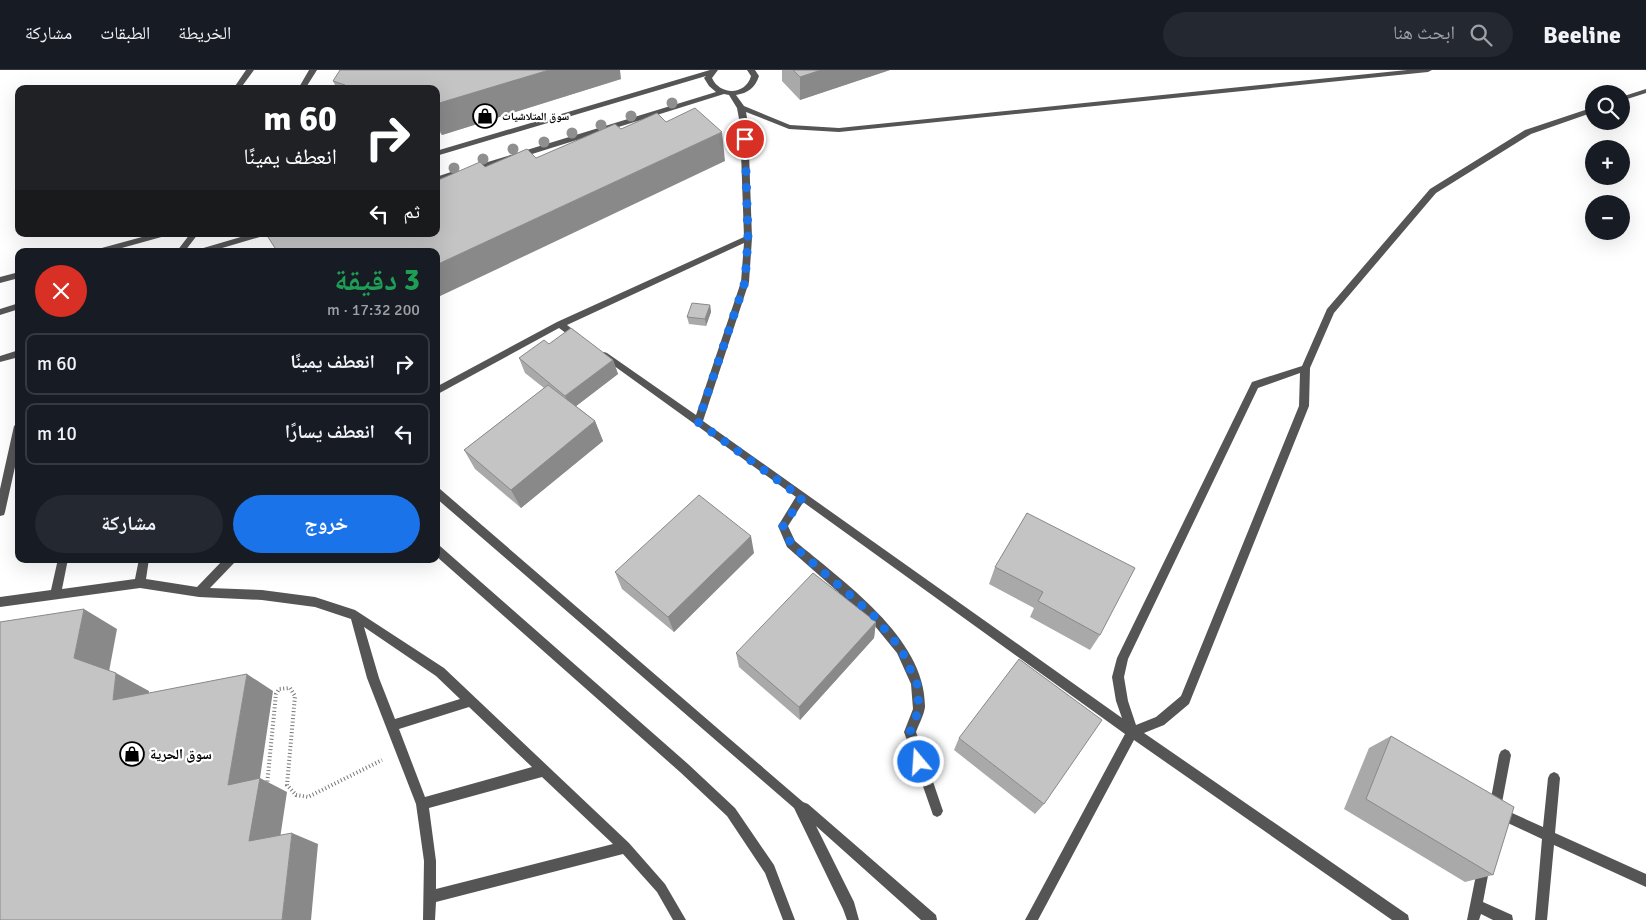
<!DOCTYPE html>
<html lang="ar">
<meta charset="utf-8">
<style>
body{margin:0;font-family:Signika,"Noto Naskh Arabic",sans-serif;background:#242831;color:#f1f3f6;direction:rtl;height:100vh;display:flex;flex-direction:column;font-size:19px;white-space:nowrap}
*{box-sizing:border-box;margin:0}
p{font-size:16px;color:#9ea1a6}
.icon{flex:none;width:28px;height:28px;fill:none;stroke:currentColor;stroke-width:2;stroke-linecap:round;stroke-linejoin:round}
.map{position:relative;flex:1;overflow:hidden;direction:ltr}
.details{position:absolute;left:15px;top:178px;width:425px;height:315px;display:flex;flex-direction:column;background:#171b24;border-radius:10px;box-shadow:0 5px 20px #0002;direction:rtl}
.details>*{flex:none}
.guide{position:absolute;left:15px;top:15px;width:425px;height:152px;border-radius:10px;box-shadow:0 5px 20px #0002;direction:rtl;background:#202124;color:#fff;overflow:hidden}
.controls{position:absolute;left:1585px;top:15px;display:grid;gap:10px}
.controls a{display:grid;place-items:center;width:45px;height:45px;border-radius:50%;background:#171b24;box-shadow:0 5px 20px #0002;font-size:25px}
.pin{position:absolute;display:grid;place-items:center;width:42px;height:42px;color:#fff;margin:-21px;border:2px solid #fff;border-radius:50%;box-shadow:0 1px 5px #0007}
.me{position:absolute;width:55px;margin:-28px;rotate:342deg;stroke-linejoin:round;filter:drop-shadow(0 0 4px #0008)}
.turn{display:flex;align-items:center;gap:18px;height:105px;padding:0 20px;font-size:22px}
.turn .icon{width:65px;height:65px;stroke-width:2.5}
.turn b{display:block;font-size:35px;line-height:42px}
.then{display:flex;align-items:center;height:48px;padding:0 20px;background:#0003;gap:10px;font-size:19px}
.round{display:grid;place-items:center;flex:none;width:52px;height:52px;border-radius:26px;background:#242831}
.summary{display:flex;align-items:center;justify-content:space-between;height:85px;padding:0 20px}
h1{font-size:30px;font-weight:800;line-height:38px;color:#1e9e55}
.primary-button{display:flex;gap:10px;margin-top:auto;padding:10px 20px}
.primary-button a{flex:1;height:58px;border-radius:30px;background:#1a73e8;color:#fff;font-size:20px;font-weight:800;line-height:58px;text-align:center}
.primary-button a+a{background:#242831;color:#f1f3f6}
ul{padding:0;list-style:none}
li{display:flex;align-items:center;gap:15px;height:62px;margin:0 10px 8px;padding:0 10px;border:2px solid #363941;border-radius:10px}
li div{flex:1}
li b{display:block;font-size:19px}
li em{font-style:normal}
header{display:flex;align-items:center;gap:30px;box-sizing:border-box;height:70px;padding:0 25px;background:#171b24;border-bottom:1px solid #363941}
header strong{font-size:24px}
nav{display:flex;gap:28px;margin-inline-start:auto;font-size:18px}
.search{width:350px;height:45px;background:#242831;display:flex;align-items:center;gap:12px;box-sizing:border-box;padding:0 18px;border-radius:28px;color:#9ea1a6;font-size:19px}
.map>svg:first-child{display:block}
</style>
<header>
<strong>Beeline</strong>
<div class="search"><svg class="icon" aria-label="search" viewBox="0 0 24 24"><circle cx="10" cy="10" r="6"/><path d="M15 15l6 6"/></svg>ابحث هنا</div>
<nav><a>الخريطة</a><a>الطبقات</a><a>مشاركة</a></nav>
</header>
<div class="map">
<svg width="1646" height="850" viewBox="0 0 1646 850">
<rect width="100%" height="100%" fill="#fff"/>
<g fill="none" stroke-linecap="round" stroke-linejoin="round">
<path stroke="#777" stroke-width="4" stroke-dasharray="1 2.5" stroke-linecap="butt" d="M267,715L276,624L279,619L290,618L295,626L287,715L296,725L308,727L382,690"/>
<path fill="#555" fill-rule="evenodd" d="M246,0H254L240,19H233Z
M19,280V287L0,292V286Z
M19,352V379L5,442L4,445L0,446V419L14,356Z
M801,424L805,425L806,428L788,456L795,471C842,511 926,568 925,637C924,645 919,654 916,662L943,741L941,745L937,747L933,745L904,662L913,639L911,614L897,583L870,550L787,477L778,456L797,425Z
M58,489H68L62,519L135,509L139,489H149L146,509L197,517L224,489H236L235,492L210,518L262,520L315,527L355,540L444,598L629,773L665,814L686,850H673L657,822L623,784L436,832L435,850H423L424,791L416,734L367,608L351,549L315,537L262,530L199,527L140,518L0,537V527L51,520ZM364,557L436,606L460,629L395,649L379,608ZM469,637L532,697L425,727L399,659ZM542,707L613,774L436,819V791L429,738Z"/>
<path fill="#555" fill-rule="evenodd" d="M309,0H317L305,19H298Z
M710,0H718L712,8C720,26 746,25 751,6L747,0H755L759,6C755,18 748,23 736,25L744,36L790,55L839,58L1407,0H1432L1428,2L839,62L789,59L746,42L748,54L752,168L749,212L703,351L1122,648L1116,631L1112,607L1117,588L1252,312L1302,296L1327,239L1430,119L1525,60L1594,37V42L1531,64L1436,123L1334,243L1310,298L1309,336L1189,634L1164,655L1144,663L1408,845L1409,850H1392L1134,670L1038,850H1025L1125,664L599,285L604,282L607,283L696,345L741,212L744,173L567,255L580,265L581,267L580,269H574L559,258L436,325V317L557,252L744,167L740,54L737,38L729,25L724,24L474,102H468L467,100L468,98L716,22L709,16L704,8L706,6L436,86V81ZM1300,303L1299,336L1181,626L1156,647L1136,655L1128,631L1124,607L1128,589L1258,318Z
M1646,19V23L1621,31V27Z
M454,101L458,104L457,106L436,113V107Z
M153,164H166L165,166L111,181H97L98,179Z
M190,164H198L185,181H177Z
M251,164H264L263,166L212,181H199L200,179Z
M19,202V208L0,213V207Z
M19,233V239L0,245V239Z
M436,418L440,419L803,732L808,734L936,845L937,850H921L816,756L854,832L859,850H847L843,839L794,738L436,428Z
M436,475L440,476L688,694L735,738L774,795L795,850H783L765,803L727,746L680,702L436,486Z
M1505,679L1509,681L1511,685L1501,738L1543,757L1548,708L1550,704L1554,702L1558,704L1560,708L1555,763L1646,804V817L1554,775L1547,850H1535L1542,769L1495,747L1489,739L1499,685L1501,681Z
M1484,789L1488,791L1490,795L1483,832L1512,845L1513,850H1493L1481,844L1479,850H1467L1478,795L1480,791Z"/>
</g>
<g fill="#8f8f8f">
<circle cx="672" cy="33" r="5.5"/>
<circle cx="631" cy="46" r="5.5"/>
<circle cx="601" cy="55" r="5.5"/>
<circle cx="572" cy="63" r="5.5"/>
<circle cx="544" cy="72" r="5.5"/>
<circle cx="513" cy="79" r="5.5"/>
<circle cx="483" cy="89" r="5.5"/>
<circle cx="454" cy="98" r="5.5"/>
</g>
<path fill="#a9a9a9" d="M782,0H890L800,30L782,11Z
M621,9L442,65L436,58V19H337L333,11Z
M710,235L711,242L706,256L689,254L687,247Z
M549,274L613,290L618,304L576,336L595,351L603,371L521,438L475,399L464,380L544,318L525,303L519,288Z
M1027,443L1100,565L1090,580L1030,547L1034,538L989,514L995,497Z
M754,483L674,562L622,519L615,502Z
M876,552L874,568L800,650L739,597L736,583Z
M1391,666L1493,805L1465,812L1344,739L1369,678Z
M959,668L1044,734L1035,744L954,680Z"/>
<path fill="#898989" d="M549,0H620L621,9L442,65L436,52V34Z
M821,0H890L800,30V7Z
M722,62L725,91L436,228V195Z
M710,235L711,242L706,256L705,249Z
M613,290L618,304L571,340L565,326Z
M595,351L603,371L521,438L511,420Z
M751,466L754,483L674,562L668,547Z
M84,539L117,559L108,607L74,588Z
M876,552L874,568L800,650L799,637Z
M116,603L149,621L146,647L113,630Z
M247,604L273,621L260,708L287,722L278,782L249,771L228,715Z
M292,763L318,774L311,850H282Z"/>
<path fill="#c4c4c4" stroke="#898989" d="M340,0H549L436,34V19H344L345,15L333,11Z
M793,0H821L800,7Z
M695,38L722,62L436,195V181H277L266,164H436V111L480,92L485,97L527,79L536,88L615,54L621,59L657,43L666,52Z
M692,233L710,235L705,249L687,247Z
M571,258L613,290L565,326L519,288L544,270L549,274Z
M548,315L595,351L511,420L464,380Z
M699,425L751,466L668,547L615,502Z
M1027,443L1135,498L1100,565L1038,531L1043,522L995,497Z
M813,503L876,552L799,637L736,583Z
M84,539L74,588L116,603L113,630L247,604L228,715L260,708L249,771L292,763L282,850H0V552Z
M1019,589L1102,650L1044,734L959,668Z
M1391,666L1514,737L1493,805L1366,729Z"/>
<g fill="none" stroke-linecap="round" stroke-linejoin="round">
<path stroke="#1a73e8" stroke-width="9" stroke-dasharray="0 16.2" d="M745,69L748,168L745,212L698,352L802,428L783,456L791,474L874,546L901,579L917,614L919,639L910,662L919,692"/>
</g>
<defs>
<g id="shop-ring" transform="scale(1.25)"><circle r="9.5" fill="#fff" stroke="#000" stroke-width="1.5"/><path d="M-5-2.5h2.3a2.7 3.5 0 0 1 5.4 0H5L5.5 6h-11ZM-1.5-2.5h3a1.5 2.3 0 0 0-3 0Z" fill="#000"/></g>
</defs>
<g fill-rule="evenodd">
<use href="#shop-ring" x="485" y="46"/>
<use href="#shop-ring" x="132" y="684"/>
</g>
<g text-anchor="middle" dominant-baseline="central" stroke-width="4.5" stroke-linejoin="round" paint-order="stroke">
<g font-size="11" font-weight="bold" fill="#000" stroke="#fff" text-anchor="start">
<text x="502" y="46">سوق المتلاشيات</text>
</g>
<g font-size="14" font-weight="bold" fill="#000" stroke="#fff" text-anchor="start">
<text x="150" y="684">سوق الحرية</text>
</g>
</g>
</svg>
<div class="controls">
<a><svg class="icon" aria-label="search" viewBox="0 0 24 24"><circle cx="10" cy="10" r="6"/><path d="M15 15l6 6"/></svg></a>
<a>+</a>
<a>−</a>
</div>
<div class="pin" style="left:745px;top:69px;background:#d93025"><svg class="icon" aria-label="arrive" viewBox="0 0 24 24"><path d="M6 21V4h12l-3 4 3 4H6"/></svg></div>
<svg class="me" style="left:919px;top:692px" viewBox="-20 -20 40 40"><circle r="17" fill="#1a73e8" stroke="#fff" stroke-width="3"/><path d="M0-11L8 9 0 5-8 9z" fill="#fff"/></svg>
<div class="guide">
<div class="turn"><svg class="icon" aria-label="right" viewBox="0 0 24 24"><path d="M7 20v-9h11M14 6l5 5-5 5"/></svg><div><b>60 m</b>انعطف يمينًا</div></div>
<div class="then">ثم<svg class="icon" aria-label="left" viewBox="0 0 24 24"><path d="M17 20v-9H6M10 6l-5 5 5 5"/></svg></div>
</div>
<section class="details">
<div class="summary"><div><h1>3 دقيقة</h1><p>200 m · 17:32</p></div><a class="round" style="background:#d93025;color:#fff"><svg class="icon" aria-label="close" viewBox="0 0 24 24"><path d="M6 6l12 12M18 6L6 18"/></svg></a></div>
<ul>
<li><svg class="icon" aria-label="right" viewBox="0 0 24 24"><path d="M7 20v-9h11M14 6l5 5-5 5"/></svg><div><b>انعطف يمينًا</b></div><em>60 m</em></li>
<li><svg class="icon" aria-label="left" viewBox="0 0 24 24"><path d="M17 20v-9H6M10 6l-5 5 5 5"/></svg><div><b>انعطف يسارًا</b></div><em>10 m</em></li>
</ul>
<div class="primary-button"><a>خروج</a><a>مشاركة</a></div>
</section>
</div>
